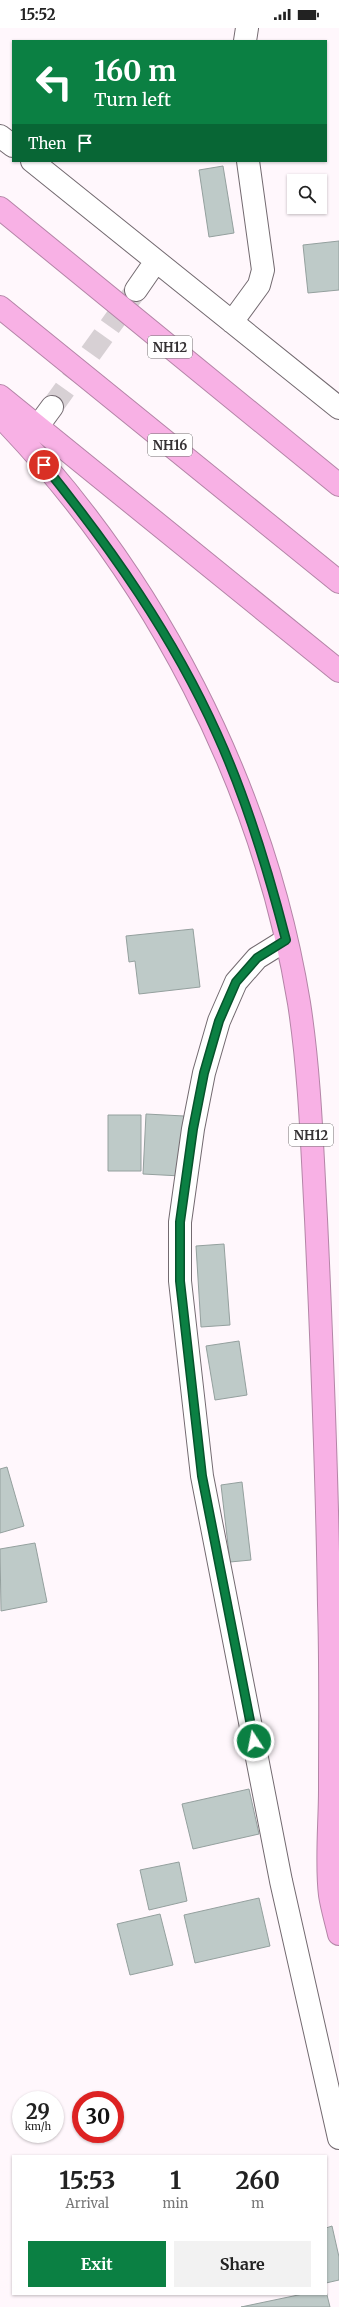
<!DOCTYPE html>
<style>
body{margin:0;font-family:Merriweather,serif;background:#f2f2f2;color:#222;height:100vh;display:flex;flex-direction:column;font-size:15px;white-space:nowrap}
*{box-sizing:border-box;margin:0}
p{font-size:13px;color:#767676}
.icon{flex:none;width:22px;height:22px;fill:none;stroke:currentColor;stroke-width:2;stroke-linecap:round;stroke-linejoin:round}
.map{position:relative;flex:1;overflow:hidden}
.drawer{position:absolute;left:12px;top:2127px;width:315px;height:140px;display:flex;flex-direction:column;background:#fff;border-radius:0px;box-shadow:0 1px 3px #0004}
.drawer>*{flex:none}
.banner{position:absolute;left:12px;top:12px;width:315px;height:122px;border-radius:0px;box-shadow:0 1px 3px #0004;background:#0b8043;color:#fff;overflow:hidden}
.buttons{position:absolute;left:287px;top:146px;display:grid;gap:8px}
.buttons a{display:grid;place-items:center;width:40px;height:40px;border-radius:0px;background:#fff;box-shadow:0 1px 3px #0004;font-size:20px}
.speed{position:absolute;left:12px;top:2063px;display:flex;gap:8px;font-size:20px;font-weight:700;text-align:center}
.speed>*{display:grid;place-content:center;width:52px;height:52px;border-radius:50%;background:#fff;box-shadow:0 1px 3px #0004;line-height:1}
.speed small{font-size:10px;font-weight:400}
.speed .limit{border:6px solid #d22;background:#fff;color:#111}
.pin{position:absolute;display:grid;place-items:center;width:34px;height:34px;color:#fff;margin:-17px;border:2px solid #fff;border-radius:50%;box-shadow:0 1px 4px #0007}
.me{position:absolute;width:44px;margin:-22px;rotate:349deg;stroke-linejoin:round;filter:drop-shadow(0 0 3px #0008)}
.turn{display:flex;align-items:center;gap:14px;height:84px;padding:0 16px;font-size:18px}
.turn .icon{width:52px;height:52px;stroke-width:2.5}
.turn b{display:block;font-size:28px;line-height:34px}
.then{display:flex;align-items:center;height:38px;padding:0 16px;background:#0003;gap:8px;font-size:15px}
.eta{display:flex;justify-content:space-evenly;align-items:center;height:68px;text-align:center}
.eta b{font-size:24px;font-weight:700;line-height:28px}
.action{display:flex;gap:8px;margin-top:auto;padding:8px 16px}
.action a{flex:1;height:46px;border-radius:0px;background:#0b8043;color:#fff;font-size:16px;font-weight:700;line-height:46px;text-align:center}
.action a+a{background:#f2f2f2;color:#222}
.status{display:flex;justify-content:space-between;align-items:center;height:28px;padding:0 20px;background:#fff;direction:ltr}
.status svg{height:11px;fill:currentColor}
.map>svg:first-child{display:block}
</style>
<div class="status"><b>15:52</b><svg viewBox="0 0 49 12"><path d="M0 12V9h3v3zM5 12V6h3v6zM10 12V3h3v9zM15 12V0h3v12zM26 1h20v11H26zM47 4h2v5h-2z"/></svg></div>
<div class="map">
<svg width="339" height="2279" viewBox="0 0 339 2279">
<rect width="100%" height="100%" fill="#fff7fc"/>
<path fill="#becac8" stroke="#94a09e" d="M223,138L234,205L209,209L199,142Z
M339,213V262L308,265L303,217Z
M193,901L200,959L139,966L135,933L129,934L126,908Z
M146,1086L184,1088L181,1148L143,1146Z
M108,1087H141V1143H108Z
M224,1216L230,1297L201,1299L196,1218Z
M239,1313L247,1367L215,1372L206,1318Z
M7,1439L24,1498L0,1505V1441Z
M242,1454L251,1532L230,1534L221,1457Z
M35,1515L47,1574L1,1583L0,1521Z
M249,1761L259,1806L193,1821L182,1776Z
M179,1834L187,1873L149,1882L140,1842Z
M259,1870L270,1918L195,1935L184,1887Z
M160,1886L173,1937L130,1947L117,1896Z
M332,2198L339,2229V2252L326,2255V2200Z
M326,2263L330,2279H241L303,2266H326Z"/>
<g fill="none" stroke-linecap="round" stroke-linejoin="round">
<path stroke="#d7d0d4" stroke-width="22" stroke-dasharray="22 11" stroke-linecap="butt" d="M52,379L134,265"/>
<g stroke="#736a70" stroke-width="24">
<path id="minor" d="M245,13L247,0
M0,108L13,118
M32,133L339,380
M136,262L156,233
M232,294L259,257L263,242L248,133
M38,398L52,379
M286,912L257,930L236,954L219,993L204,1045L193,1101L180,1194V1253L202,1448L281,1853L339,2110"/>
</g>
<g stroke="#b485a7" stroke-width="24">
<path id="highway" d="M0,180L339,457
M0,279L339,554
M0,368L339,643
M0,388C154,547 263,756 299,975C310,1046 312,1119 316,1191C322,1320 327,1448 329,1577C331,1639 330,1701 330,1762C330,1794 326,1836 330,1867C332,1880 336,1893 339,1906"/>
</g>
<use href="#minor" stroke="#fff" stroke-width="22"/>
<use href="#highway" stroke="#f8b1e5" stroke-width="22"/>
</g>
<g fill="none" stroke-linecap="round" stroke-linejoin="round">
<g stroke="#07532c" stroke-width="10">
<path id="route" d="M44,437C111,520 173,608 217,706C247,772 268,842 286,912L257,930L236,954L219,993L204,1045L193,1101L180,1194V1253L202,1448L254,1713"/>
</g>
<use href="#route" stroke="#0b8043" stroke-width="7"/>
</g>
<g text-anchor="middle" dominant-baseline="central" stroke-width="3" stroke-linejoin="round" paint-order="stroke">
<g fill="#fff" stroke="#727071" stroke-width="1">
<rect x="148" y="308" width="44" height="22" rx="3"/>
<rect x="148" y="406" width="44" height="22" rx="3"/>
<rect x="289" y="1096" width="44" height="22" rx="3"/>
</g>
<g font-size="13" font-weight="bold" fill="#353234">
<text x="170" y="319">NH12</text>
<text x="170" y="417">NH16</text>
<text x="311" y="1107">NH12</text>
</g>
</g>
</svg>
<div class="buttons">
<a><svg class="icon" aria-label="search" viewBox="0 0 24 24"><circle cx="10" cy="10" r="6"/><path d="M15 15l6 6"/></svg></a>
</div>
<div class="speed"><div>29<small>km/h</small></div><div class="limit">30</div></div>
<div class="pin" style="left:44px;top:437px;background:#d93025"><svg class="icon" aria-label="arrive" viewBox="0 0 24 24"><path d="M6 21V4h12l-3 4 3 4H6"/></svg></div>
<svg class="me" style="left:254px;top:1713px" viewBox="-20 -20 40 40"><circle r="17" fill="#0b8043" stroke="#fff" stroke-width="3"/><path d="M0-11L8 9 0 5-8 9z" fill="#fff"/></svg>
<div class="banner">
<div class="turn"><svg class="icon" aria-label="left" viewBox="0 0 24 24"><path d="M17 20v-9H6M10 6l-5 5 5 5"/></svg><div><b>160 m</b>Turn left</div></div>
<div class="then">Then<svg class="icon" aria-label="arrive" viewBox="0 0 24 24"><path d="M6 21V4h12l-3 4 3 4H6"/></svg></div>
</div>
<section class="drawer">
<div class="eta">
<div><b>15:53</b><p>Arrival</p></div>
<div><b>1</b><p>min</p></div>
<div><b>260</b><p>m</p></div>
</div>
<div class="action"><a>Exit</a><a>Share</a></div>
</section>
</div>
